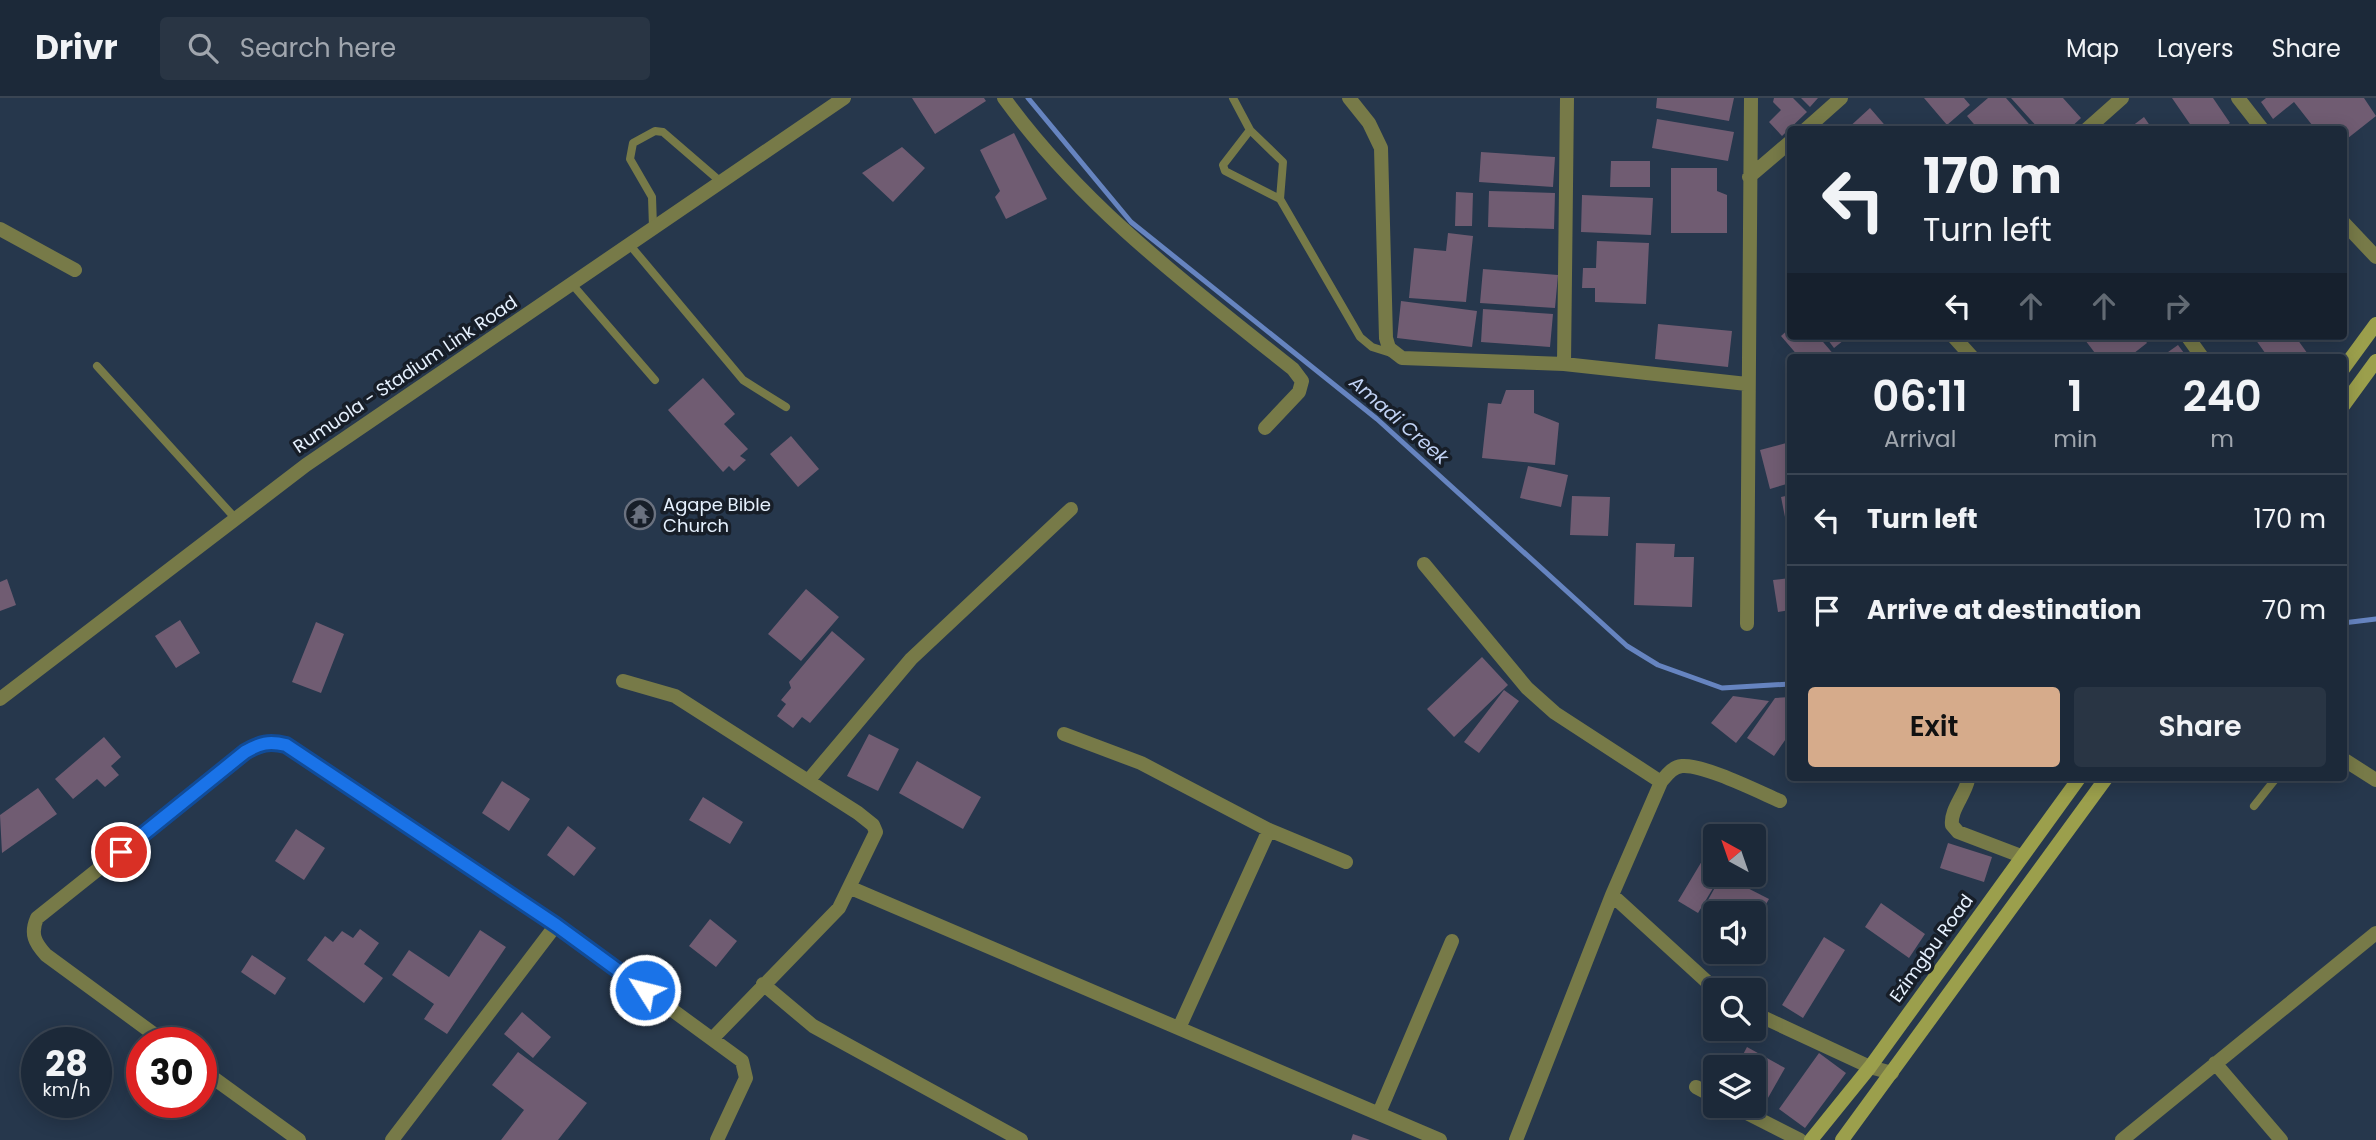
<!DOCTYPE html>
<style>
body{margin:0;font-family:Poppins,sans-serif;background:#293544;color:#f1f3f6;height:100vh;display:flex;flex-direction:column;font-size:26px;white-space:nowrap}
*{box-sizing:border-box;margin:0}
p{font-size:23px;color:#a0a6ae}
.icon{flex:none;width:38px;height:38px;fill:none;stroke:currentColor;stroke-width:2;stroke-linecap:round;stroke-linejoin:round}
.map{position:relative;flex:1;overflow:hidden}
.sheet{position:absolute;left:1787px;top:256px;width:560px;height:427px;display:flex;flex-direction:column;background:#1c2939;border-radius:7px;box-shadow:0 4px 18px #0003,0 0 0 2px #3a4553}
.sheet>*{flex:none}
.banner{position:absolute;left:1787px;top:28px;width:560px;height:214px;border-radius:7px;box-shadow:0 4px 18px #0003,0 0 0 2px #3a4553;background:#1c2939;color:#f1f3f6;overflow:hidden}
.needle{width:46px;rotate:320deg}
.buttons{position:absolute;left:1703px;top:726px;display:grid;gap:14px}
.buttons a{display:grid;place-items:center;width:63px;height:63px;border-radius:7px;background:#1c2939;box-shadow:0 4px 18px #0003,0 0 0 2px #3a4553;font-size:35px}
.speed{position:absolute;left:21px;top:929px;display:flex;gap:14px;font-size:35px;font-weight:700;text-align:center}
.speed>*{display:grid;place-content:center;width:91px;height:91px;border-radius:50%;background:#1c2939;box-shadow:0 4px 18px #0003,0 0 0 2px #3a4553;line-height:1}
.speed small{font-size:18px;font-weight:400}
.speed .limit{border:10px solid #d22;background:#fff;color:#111}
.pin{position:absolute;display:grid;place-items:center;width:60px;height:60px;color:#fff;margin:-30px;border:4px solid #fff;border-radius:50%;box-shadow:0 2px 7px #0007}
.me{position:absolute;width:77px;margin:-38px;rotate:306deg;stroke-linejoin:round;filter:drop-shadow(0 0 5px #0008)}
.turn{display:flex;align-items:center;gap:24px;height:147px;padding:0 21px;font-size:32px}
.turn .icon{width:91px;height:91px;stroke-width:2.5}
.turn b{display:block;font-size:49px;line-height:60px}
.lanes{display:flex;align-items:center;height:66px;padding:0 21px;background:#0003;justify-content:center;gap:35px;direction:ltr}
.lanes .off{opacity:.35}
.eta{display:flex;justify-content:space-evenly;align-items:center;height:119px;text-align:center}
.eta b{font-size:42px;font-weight:600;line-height:49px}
.action{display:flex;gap:14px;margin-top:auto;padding:14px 21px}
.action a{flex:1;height:80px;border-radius:7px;background:#d6ab8b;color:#111;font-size:28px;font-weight:600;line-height:80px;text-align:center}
.action a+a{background:#293544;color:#f1f3f6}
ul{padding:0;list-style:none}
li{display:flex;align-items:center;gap:21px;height:91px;padding:0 21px;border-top:2px solid #3a4553}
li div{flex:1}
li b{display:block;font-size:26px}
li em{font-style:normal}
header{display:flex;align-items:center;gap:42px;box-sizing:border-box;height:98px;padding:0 35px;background:#1c2939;border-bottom:2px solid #3a4553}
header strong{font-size:33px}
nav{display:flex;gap:38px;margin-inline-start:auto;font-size:24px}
.search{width:490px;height:63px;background:#293544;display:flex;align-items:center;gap:18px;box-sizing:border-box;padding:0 24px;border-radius:7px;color:#a0a6ae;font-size:26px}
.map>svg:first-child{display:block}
</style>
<header>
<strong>Drivr</strong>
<div class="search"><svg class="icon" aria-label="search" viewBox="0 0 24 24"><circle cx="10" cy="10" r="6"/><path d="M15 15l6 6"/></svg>Search here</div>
<nav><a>Map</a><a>Layers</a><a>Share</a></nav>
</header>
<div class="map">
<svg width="2376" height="1042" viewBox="0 0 2376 1042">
<rect width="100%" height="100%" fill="#26374c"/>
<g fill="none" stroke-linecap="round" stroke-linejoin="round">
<path stroke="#6684c0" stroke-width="5" d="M1028,0L1131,124L1377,321L1627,548L1658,567L1722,590L1790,586
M2343,525L2376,521"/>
</g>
<path fill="#705c72" d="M912,0H984L986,3L935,36Z
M1657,0H1734L1729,23L1656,10Z
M1774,0H1793L1807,14L1782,38L1769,24L1781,12L1773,4Z
M1801,0H1818L1810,9Z
M1924,0H1964L1970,7L1947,27Z
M1988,0H2006L2034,32H1979L1967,18Z
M2011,0H2063L2081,20L2068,32H2040Z
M2172,0H2213L2230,25L2221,32H2194Z
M2266,0H2364L2376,18L2343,44V32H2316L2294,4L2273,21L2261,4Z
M1870,10L1889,32H1846Z
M2144,19L2153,32H2127Z
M1657,21L1734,34L1728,63L1652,50Z
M1014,35L1047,101L1006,121L995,99L1000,93L980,52Z
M902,49L925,70L893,104L862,75Z
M1481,54L1555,59L1553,89L1479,84Z
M1611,63H1650V89H1610Z
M1671,70H1717V93L1727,97V135H1671Z
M1489,93L1555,95L1554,131L1488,129Z
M1456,94L1473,95L1472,128H1455Z
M1582,97L1653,100L1651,137L1581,134Z
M1448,135L1473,138L1466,204L1409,200L1414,150L1446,153Z
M1597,143L1649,145L1646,206L1595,204V190H1582L1583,170H1596Z
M1483,171L1558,177L1555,210L1480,205Z
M1401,203L1477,213L1472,249L1397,240Z
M1483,211L1553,216L1550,249L1481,244Z
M1658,226L1732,233L1728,269L1655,261Z
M1790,230V238H1818L1835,258L1799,259L1781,238Z
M1825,238H1849L1834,250Z
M2082,238H2142L2147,245L2129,259H2098Z
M2253,238H2295L2310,259H2268Z
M2178,247L2187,259H2161Z
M703,280L735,316L724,326L748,351L740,358L746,362L734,373L729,368L723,374L668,312Z
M1506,292H1534V315L1559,325L1555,367L1482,360L1488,305L1501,306Z
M791,338L819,371L798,389L770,356Z
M1790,344V385L1770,391L1760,352Z
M1528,368L1568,377L1561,409L1520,400Z
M1790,397V439H1789L1781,399Z
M1572,398L1610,399L1608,438L1570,437Z
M1636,445L1675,446L1674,459H1694L1692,509L1634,507Z
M1790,480V512L1778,514L1773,482Z
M7,481L16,507L0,513V484Z
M806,491L839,519L801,563L768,536Z
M180,522L200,555L176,570L155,538Z
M316,524L344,536L321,595L292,584Z
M832,533L865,561L810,625L802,619L793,630L777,618L786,606L781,602L791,590L789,584Z
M1482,559L1508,587L1454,639L1427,611Z
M1504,592L1519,603L1479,655L1464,644Z
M1733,598L1769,603L1736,645L1711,625Z
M1790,599V635L1774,658L1747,640L1775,600Z
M869,636L899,651L878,693L847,678Z
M104,639L121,659L111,668L119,677L105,689L97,681L73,701L55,681Z
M917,663L981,699L963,731L899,695Z
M502,683L530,701L509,733L482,715Z
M38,690L57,716L2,755L0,717Z
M703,699L743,724L730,746L689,722Z
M568,728L596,750L574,778L547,757Z
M296,731L325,750L304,782L275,763Z
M1948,745L1992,759L1984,784L1940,770Z
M1702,763L1715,771V777H1721L1698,815L1678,803Z
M1722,777L1769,801L1754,827V816H1715L1704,809Z
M1881,805L1925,836L1909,860L1865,829Z
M710,821L737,843L716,869L689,848Z
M360,831L379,845L364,866L383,880L364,905L307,862L325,838L333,844L342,833L353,840Z
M480,832L506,849L447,936L424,921L434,906L392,877L409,852L449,879Z
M1824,839L1845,852L1803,920L1782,907Z
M252,857L286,880L275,897L241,874Z
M522,914L551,939L533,960L504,936Z
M1747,949L1785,970L1764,1007L1754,1001V970H1736Z
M518,954L587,1005L558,1042H501L524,1012L492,987Z
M1819,955L1846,975L1805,1030L1779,1011Z
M1353,1036L1370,1042H1351Z"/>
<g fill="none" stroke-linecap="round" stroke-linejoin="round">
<path stroke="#777a48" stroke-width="8" d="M1233,0L1250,32L1283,64L1280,101L1360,239L1372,249L1391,255
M1250,32L1223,67L1225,73L1280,101
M653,129L652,99L630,61L633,45L655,33L663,34L721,84
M629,146L743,282L786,309
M571,185L655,282
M97,268L235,420
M2254,708L2277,679"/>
<path stroke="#777a48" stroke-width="14" d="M1004,0C1083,109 1189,188 1293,271L1302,283L1299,294L1265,330
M1349,0L1369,25L1381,50L1386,240L1389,250L1402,260L1564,266L1747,286
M2238,0L2263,32
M1805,32L1841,0
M2086,32L2122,0
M1749,79L1790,44
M2343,124L2376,159
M0,131L75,172
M1953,238L1972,259
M2187,238L2202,259
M1564,266L1567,0
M1424,466L1527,590L1555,615L1661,684
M1747,526L1751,0
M623,583L675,598L858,715L873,727L876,734L839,810L712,941
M1064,636L1141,665L1269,732L1346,764
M2343,661L2376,682
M1964,679L1968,682C1965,697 1950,712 1952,727L1958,734L2021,758
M808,683L911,561L1071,411
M851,790L1440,1042
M1612,797L1716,892
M763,886L813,928L1021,1042
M1754,915L1870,969L1892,975
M1179,930L1269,732
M166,945L46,857C35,845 30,836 37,820L245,654C260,645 269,643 286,647L556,827L742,963L746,980L717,1042
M2215,965L2281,1042
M201,971L299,1042
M1696,989L1715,999
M1733,1008L1800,1042
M1379,1015L1452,843
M392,1042L556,827
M1516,1042L1612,797L1661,684C1667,677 1672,669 1682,668C1703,666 1759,694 1780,703
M2122,1042L2376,835"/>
<path stroke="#777a48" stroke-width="14" d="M0,601L306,367L844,0"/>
<path stroke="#9b9f4c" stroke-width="14" d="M2343,271L2376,226
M2343,308L2376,263
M1811,1042L1870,969L2080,679
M1842,1042L2107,679"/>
</g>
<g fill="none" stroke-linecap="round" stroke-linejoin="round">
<g stroke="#114b97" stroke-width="18">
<path id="route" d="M121,754L245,654C260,645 269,643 286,647L556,827L645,892"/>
</g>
<use href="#route" stroke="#1a73e8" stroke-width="12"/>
</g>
<defs>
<g id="temple-ring" transform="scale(1.575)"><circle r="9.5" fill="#171e28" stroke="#6b7280" stroke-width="1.5"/><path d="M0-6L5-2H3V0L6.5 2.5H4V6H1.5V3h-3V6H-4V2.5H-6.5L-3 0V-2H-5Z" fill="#6b7280"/></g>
</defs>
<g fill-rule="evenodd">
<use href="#temple-ring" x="640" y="416"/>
</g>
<g text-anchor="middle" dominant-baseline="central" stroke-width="7" stroke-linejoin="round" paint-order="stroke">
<g font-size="18" fill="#e6f1fe" stroke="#171e28">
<text transform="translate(405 276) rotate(-34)">Rumuola - Stadium Link Road</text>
<text transform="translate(1931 850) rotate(-54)">Ezimgbu Road</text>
</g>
<g font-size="18" fill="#e6f1fe" stroke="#171e28" text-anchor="start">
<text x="663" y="406">Agape Bible<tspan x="663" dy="21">Church</tspan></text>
</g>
<g font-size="19" font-style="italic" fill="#c2d3f5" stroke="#171e28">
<text transform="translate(1399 322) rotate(41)">Amadi Creek</text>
</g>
</g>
</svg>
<div class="buttons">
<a><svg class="needle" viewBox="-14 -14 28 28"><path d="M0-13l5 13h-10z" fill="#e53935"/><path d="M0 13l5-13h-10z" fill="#a0a6ae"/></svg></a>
<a><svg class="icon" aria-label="sound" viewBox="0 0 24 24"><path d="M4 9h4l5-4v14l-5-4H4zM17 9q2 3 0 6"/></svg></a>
<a><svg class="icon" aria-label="search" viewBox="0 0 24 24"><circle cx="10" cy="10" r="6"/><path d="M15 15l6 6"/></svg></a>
<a><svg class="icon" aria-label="layers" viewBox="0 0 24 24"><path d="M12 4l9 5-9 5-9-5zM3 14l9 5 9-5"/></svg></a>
</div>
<div class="speed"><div>28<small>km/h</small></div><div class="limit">30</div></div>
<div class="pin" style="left:121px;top:754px;background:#d93025"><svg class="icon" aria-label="arrive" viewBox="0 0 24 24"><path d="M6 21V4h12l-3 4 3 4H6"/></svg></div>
<svg class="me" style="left:645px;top:892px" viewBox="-20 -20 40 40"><circle r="17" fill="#1a73e8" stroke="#fff" stroke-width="3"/><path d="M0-11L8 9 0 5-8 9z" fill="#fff"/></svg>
<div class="banner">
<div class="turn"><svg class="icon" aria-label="left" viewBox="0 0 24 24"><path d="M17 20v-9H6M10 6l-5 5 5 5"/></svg><div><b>170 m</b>Turn left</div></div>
<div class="lanes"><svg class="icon" aria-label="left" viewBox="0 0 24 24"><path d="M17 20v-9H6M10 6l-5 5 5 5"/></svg><svg class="icon off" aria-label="ahead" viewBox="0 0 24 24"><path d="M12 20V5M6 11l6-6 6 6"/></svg><svg class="icon off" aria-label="ahead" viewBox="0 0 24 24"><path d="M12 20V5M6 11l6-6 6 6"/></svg><svg class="icon off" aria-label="right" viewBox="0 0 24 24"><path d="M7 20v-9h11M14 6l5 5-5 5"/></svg></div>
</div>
<section class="sheet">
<div class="eta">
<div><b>06:11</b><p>Arrival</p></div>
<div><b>1</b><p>min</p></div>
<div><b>240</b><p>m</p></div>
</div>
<ul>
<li><svg class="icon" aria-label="left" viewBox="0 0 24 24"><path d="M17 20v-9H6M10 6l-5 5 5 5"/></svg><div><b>Turn left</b></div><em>170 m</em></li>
<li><svg class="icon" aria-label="arrive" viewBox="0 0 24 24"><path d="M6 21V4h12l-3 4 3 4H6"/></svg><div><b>Arrive at destination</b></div><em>70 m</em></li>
</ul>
<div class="action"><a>Exit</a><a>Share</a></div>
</section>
</div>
